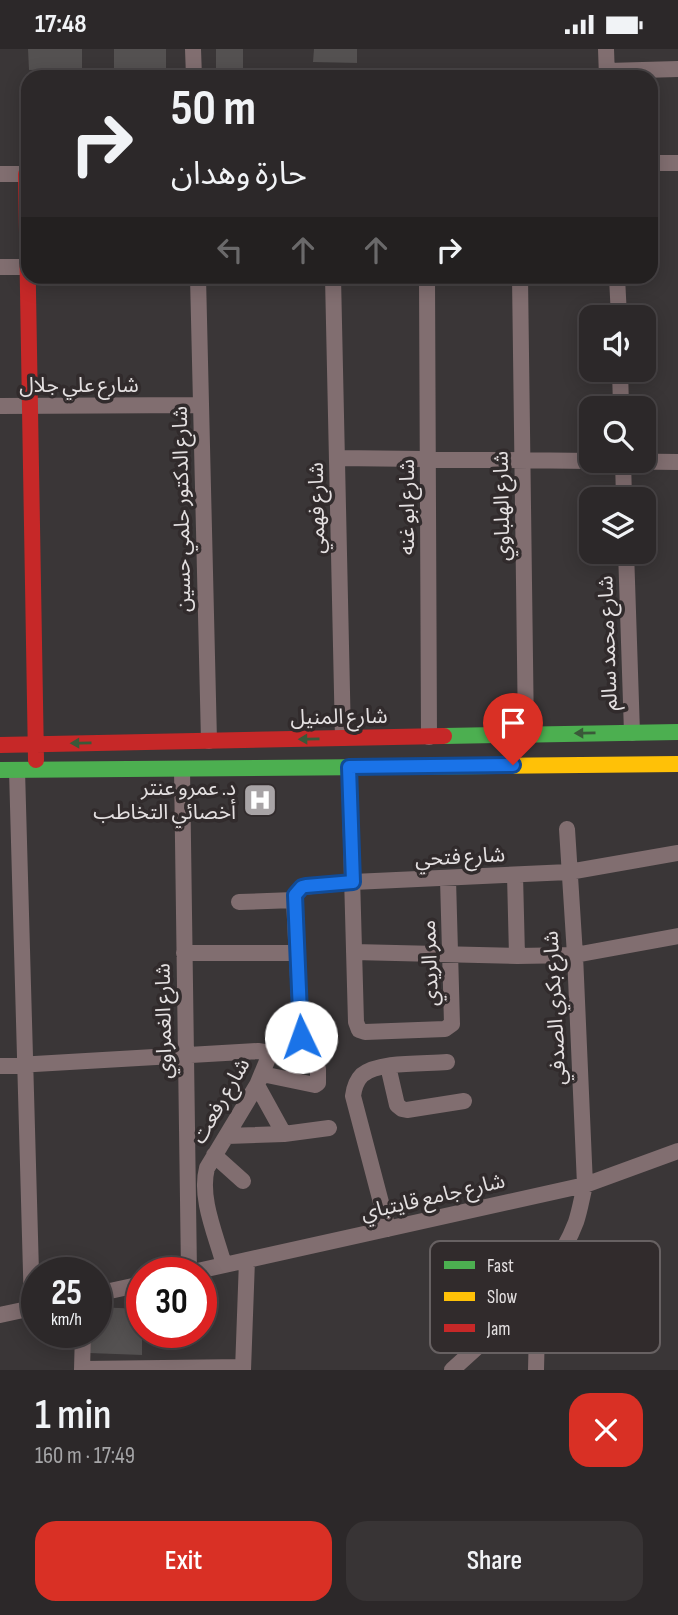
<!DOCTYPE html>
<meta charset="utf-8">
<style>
body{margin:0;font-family:"Sofia Sans Condensed","Noto Sans Arabic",sans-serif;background:#383435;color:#f1f3f6;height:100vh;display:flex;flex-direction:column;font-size:26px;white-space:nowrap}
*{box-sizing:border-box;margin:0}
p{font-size:23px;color:#a6a6a8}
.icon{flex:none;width:38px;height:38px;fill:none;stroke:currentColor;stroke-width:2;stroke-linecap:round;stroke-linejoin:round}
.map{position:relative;height:1321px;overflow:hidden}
.sheet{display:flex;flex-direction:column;background:#2c2829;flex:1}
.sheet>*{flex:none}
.hud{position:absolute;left:21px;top:21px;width:637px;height:214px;border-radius:21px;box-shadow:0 4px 18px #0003,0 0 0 2px #484446;background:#2c2829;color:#f1f3f6;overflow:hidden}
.buttons{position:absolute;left:579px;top:256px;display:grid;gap:14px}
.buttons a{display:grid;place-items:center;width:77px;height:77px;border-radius:14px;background:#2c2829;box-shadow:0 4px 18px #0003,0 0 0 2px #484446;font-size:35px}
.speed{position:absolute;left:21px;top:1208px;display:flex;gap:14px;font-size:35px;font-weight:700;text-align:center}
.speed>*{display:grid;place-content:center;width:91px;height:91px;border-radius:50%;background:#2c2829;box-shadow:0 4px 18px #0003,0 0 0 2px #484446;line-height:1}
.speed small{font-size:18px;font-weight:400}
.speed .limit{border:10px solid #d22;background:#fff;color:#111}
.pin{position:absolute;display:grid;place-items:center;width:60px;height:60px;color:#fff;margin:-72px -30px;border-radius:50% 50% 50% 0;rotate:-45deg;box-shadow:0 0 7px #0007}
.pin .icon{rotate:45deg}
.me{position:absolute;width:77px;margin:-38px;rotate:357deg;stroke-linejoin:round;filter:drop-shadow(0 0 5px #0008)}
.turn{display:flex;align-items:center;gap:24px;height:147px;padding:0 35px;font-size:32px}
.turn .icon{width:91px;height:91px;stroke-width:2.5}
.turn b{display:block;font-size:49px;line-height:60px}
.lanes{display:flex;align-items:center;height:66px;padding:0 35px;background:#0003;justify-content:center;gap:35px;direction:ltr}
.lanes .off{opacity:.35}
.round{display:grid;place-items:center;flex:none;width:74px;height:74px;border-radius:21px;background:#383435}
.summary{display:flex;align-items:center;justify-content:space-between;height:119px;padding:0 35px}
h1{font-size:42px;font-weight:600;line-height:52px}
.cta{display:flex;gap:14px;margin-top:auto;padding:14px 35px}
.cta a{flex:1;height:80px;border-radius:21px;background:#d93025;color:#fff;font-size:28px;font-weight:600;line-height:80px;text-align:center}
.cta a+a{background:#383435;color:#f1f3f6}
.status{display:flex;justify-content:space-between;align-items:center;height:49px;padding:0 35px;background:#2c2829;direction:ltr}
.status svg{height:19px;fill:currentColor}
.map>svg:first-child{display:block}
</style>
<div class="status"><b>17:48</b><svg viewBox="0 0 49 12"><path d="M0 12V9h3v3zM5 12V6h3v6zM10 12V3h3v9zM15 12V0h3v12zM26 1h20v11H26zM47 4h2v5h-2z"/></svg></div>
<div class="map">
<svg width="678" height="1321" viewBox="0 0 678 1321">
<rect width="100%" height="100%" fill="#3a3637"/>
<path fill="#545151" d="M28,0H82V20L29,21Z
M114,0H166V21L114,22Z
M216,0H243V28H216Z
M314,0H357V14L313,13Z
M304,19L350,22L349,28H304Z
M96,1258L142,1260V1306L89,1304L90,1283H96Z"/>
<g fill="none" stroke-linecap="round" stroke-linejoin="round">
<path stroke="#816e70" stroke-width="16" d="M193,0L194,28
M606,0L607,28
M607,22L678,20
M651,114H678
M0,125H28
M0,218H28
M198,228L209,692
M333,228L343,689
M427,228L429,688
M520,228L526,686
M617,228L619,268
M620,320L621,359
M0,357L201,356
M337,409L678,413
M623,411L624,450
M626,502L632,684
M349,718L356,973L359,981L365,983L445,980L452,975L448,830
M182,720L189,1223
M17,721L32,1259
M515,826L517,907
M239,853L294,851
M354,903L517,907L575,906L678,887
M184,904H297
M301,988L294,851L295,846L302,838L353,833L569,823L678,804
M0,1017L258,1002L264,1003L268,1009L267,1012L257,1036L207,1119C199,1149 216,1186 224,1216
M388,1017L397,1056L402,1060L407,1061L464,1052
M262,1025L315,1036L318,1034V1020
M257,1036L284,1085
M227,1087L284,1085L329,1079
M214,1106L243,1132
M388,1180L353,1047C354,1039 356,1032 362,1026C379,1012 424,1015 447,1013
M193,1223L585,1136L678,1102
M96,1245L142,1235
M0,1266L37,1258
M82,1320L243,1318
M82,1321L83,1283
M243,1321L247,1211
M452,1321C499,1278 553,1234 576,1173C580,1161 582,1148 585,1136L575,906L567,780
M536,1321L538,1237"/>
<path stroke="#4caf50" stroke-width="16" d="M444,687L678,683
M0,721L496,717"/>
<path stroke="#ffc107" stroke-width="16" d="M496,717L678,715"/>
<path stroke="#c62828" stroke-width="16" d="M26,125L36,711
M0,696L444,687"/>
</g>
<defs><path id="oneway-solid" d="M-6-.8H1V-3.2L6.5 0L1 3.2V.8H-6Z" transform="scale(1.75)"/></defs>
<g fill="#3a5939">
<use href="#oneway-solid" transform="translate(585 684) rotate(179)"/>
<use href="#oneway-solid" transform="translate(309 690) rotate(179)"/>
<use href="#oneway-solid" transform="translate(81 694) rotate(179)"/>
</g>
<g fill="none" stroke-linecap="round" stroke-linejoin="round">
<g stroke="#114b97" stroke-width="18">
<path id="route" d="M301,988L295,846L302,838L306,837L353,833L349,718L513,716"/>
</g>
<use href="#route" stroke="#1a73e8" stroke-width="12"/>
</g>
<defs>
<g id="hospital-square" transform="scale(1.75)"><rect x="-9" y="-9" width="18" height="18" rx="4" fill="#a8a4a6" stroke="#312b2c"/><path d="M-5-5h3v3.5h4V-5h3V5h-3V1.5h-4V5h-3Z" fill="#fff"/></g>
</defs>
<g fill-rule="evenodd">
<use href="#hospital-square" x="260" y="751"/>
</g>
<g text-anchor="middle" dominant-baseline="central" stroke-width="7" stroke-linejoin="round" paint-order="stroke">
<g font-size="21" fill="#e4e0e1" stroke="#312b2c">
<text x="79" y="336">شارع علي جلال</text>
<text transform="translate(502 457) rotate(-91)">شارع الهلباوي</text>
<text transform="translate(407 458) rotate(-90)">شارع ابو غنه</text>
<text transform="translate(317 459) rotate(-91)">شارع فهمي</text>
<text transform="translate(182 460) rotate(-91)">شارع الدكتور حلمي حسين</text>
<text transform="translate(608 594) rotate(-92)">شارع محمد سالم</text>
<text transform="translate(339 668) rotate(-1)">شارع المنيل</text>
<text transform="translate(460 808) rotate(-3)">شارع فتحي</text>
<text transform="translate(430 914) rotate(-92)">ممر الريدي</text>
<text transform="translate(555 959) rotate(-93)">شارع بكري الصدفي</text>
<text transform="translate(164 972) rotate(-91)">شارع الغمراوي</text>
<text transform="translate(221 1052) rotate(-60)">شارع رفعت</text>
<text transform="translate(433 1148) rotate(-13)">شارع جامع قايتباي</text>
</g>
<g font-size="21" fill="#e4e0e1" stroke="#312b2c" text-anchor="end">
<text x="236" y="739">د. عمرو عنتر<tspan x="236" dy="24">أخصائي التخاطب</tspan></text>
</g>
</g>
<rect x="430" y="1192" width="230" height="112" rx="10" fill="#312b2c" stroke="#676162" stroke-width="2"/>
<rect x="444" y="1212" width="31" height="8" fill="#4caf50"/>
<rect x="444" y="1243" width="31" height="9" fill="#ffc107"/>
<rect x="444" y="1275" width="31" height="8" fill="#c62828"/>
<g font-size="19" fill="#e4e0e1">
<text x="487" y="1223">Fast</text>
<text x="487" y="1254">Slow</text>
<text x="487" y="1286">Jam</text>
</g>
</svg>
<div class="buttons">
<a><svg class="icon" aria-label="sound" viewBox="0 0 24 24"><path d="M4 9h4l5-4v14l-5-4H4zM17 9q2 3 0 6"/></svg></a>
<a><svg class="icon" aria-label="search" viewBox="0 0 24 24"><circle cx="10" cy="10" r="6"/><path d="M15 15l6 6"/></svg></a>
<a><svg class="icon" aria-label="layers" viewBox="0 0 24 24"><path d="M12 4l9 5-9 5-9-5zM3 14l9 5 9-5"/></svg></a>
</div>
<div class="speed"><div>25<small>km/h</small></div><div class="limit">30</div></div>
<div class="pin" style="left:513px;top:716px;background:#d93025"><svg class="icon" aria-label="arrive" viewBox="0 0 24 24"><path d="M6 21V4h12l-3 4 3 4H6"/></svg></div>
<svg class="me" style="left:301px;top:988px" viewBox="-20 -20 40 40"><circle r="19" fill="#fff"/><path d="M0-13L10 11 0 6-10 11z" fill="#1a73e8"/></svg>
<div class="hud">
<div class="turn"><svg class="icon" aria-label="right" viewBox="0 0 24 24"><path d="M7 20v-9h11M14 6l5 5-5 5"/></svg><div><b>50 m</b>حارة وهدان</div></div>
<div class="lanes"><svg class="icon off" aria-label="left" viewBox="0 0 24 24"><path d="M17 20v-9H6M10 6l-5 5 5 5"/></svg><svg class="icon off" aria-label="ahead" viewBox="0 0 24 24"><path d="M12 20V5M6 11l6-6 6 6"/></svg><svg class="icon off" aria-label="ahead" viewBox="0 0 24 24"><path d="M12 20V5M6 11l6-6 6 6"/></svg><svg class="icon" aria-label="right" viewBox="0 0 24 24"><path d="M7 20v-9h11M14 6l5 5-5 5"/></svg></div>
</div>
</div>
<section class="sheet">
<div class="summary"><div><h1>1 min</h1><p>160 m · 17:49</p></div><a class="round" style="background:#d93025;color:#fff"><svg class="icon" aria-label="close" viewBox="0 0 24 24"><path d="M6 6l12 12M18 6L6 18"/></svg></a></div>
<div class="cta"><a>Exit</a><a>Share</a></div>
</section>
